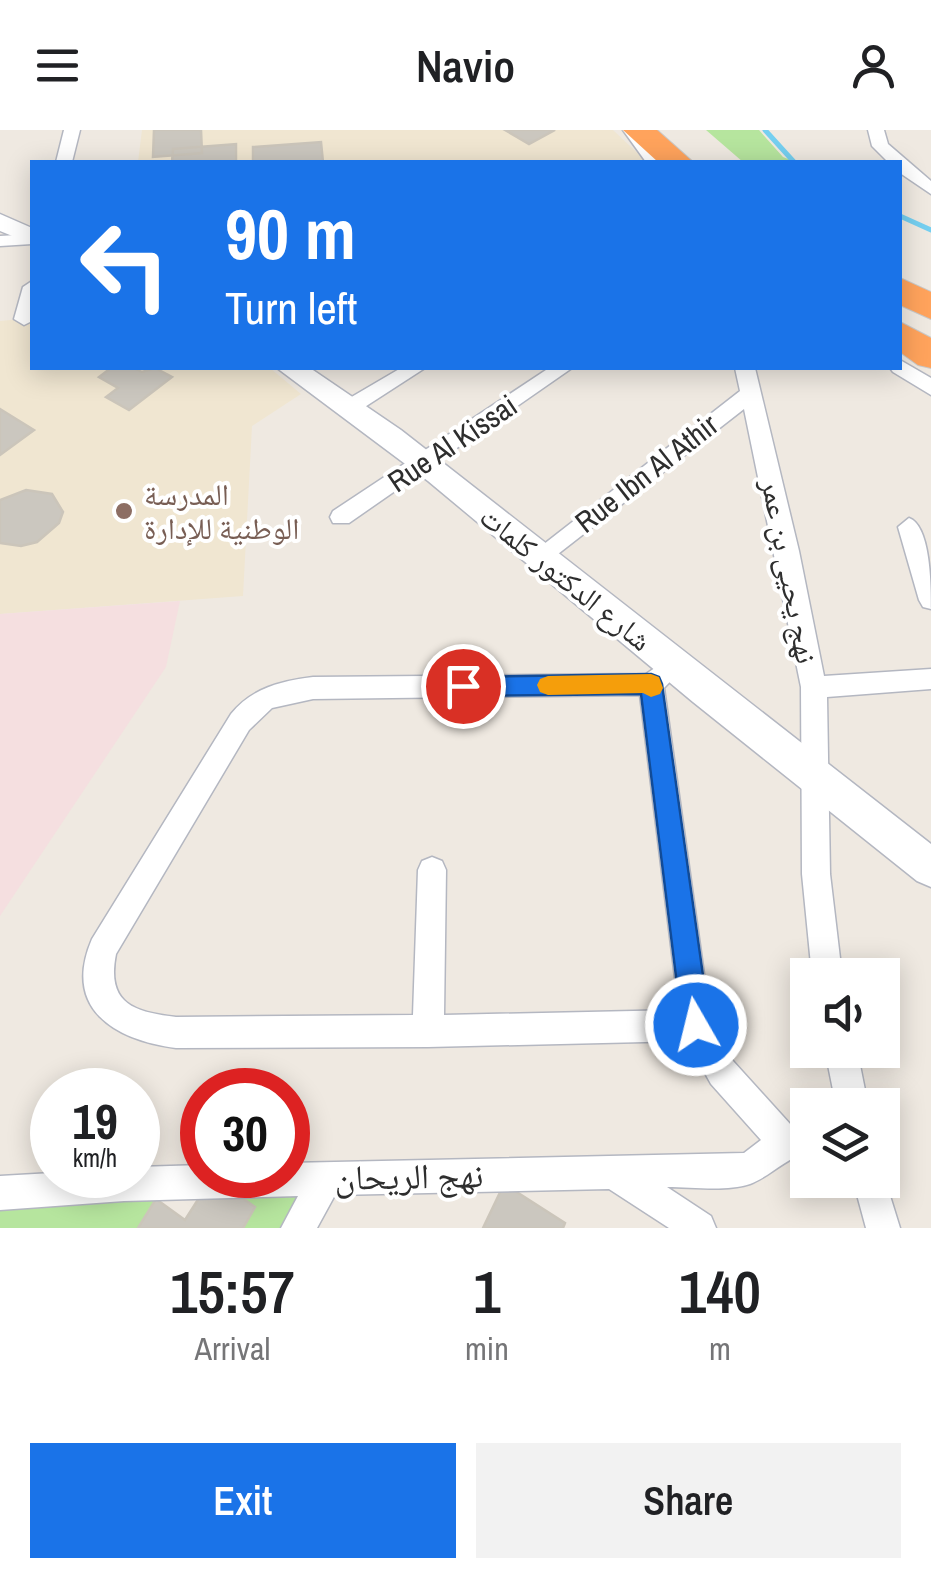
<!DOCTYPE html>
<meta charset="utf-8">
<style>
body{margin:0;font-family:"Archivo Narrow","Noto Naskh Arabic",sans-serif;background:#f2f2f2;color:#202124;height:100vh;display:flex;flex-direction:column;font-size:38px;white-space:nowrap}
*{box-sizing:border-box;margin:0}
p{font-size:32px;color:#757577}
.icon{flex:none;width:55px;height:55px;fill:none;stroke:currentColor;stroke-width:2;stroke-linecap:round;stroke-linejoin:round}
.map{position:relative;height:1098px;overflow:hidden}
.drawer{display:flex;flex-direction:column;background:#fff;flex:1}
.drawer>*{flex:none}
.hud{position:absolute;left:30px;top:30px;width:872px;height:210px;border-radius:0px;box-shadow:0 5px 25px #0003;background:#1a73e8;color:#fff;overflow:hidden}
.controls{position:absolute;left:790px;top:828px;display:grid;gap:20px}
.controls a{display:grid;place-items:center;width:110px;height:110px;border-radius:0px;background:#fff;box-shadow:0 5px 25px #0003;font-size:50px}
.speed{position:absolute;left:30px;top:938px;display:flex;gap:20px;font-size:50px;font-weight:700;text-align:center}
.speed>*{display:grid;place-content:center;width:130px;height:130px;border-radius:50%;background:#fff;box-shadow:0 5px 25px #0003;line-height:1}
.speed small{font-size:25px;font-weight:400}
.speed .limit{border:15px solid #d22;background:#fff;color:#111}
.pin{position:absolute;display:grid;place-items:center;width:85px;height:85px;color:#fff;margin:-42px;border:5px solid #fff;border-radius:50%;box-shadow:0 2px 10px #0007}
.me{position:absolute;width:110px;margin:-55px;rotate:352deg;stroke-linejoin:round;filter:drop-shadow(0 0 8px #0008)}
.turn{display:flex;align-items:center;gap:35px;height:210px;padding:0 30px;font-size:45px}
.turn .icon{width:130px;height:130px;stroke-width:2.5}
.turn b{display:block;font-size:70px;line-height:85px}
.eta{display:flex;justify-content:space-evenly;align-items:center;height:170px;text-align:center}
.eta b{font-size:60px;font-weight:600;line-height:70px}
.action{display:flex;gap:20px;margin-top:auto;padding:20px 30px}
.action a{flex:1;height:115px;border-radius:0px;background:#1a73e8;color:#fff;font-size:40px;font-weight:600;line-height:115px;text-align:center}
.action a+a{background:#f2f2f2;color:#202124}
header{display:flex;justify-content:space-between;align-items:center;height:130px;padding:0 30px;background:#fff;font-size:45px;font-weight:600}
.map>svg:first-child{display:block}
</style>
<header><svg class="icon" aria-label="menu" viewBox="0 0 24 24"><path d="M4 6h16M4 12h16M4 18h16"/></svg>Navio<svg class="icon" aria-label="person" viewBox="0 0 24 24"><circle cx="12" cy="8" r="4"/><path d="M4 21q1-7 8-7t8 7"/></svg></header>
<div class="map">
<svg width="931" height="1098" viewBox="0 0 931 1098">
<rect width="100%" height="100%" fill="#efe9e1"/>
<path fill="#f0e6d1" d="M142,0H613L647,32H138Z
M32,188V238H270L301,264L252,296L243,466L0,484V191Z"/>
<path fill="#f5dfe0" d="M180,471L166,537L0,786V484Z"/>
<path fill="#b6e59e" d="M706,0H759L783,27L796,32H743Z
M304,1062L283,1098H0V1078L156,1069L185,1090L199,1068Z"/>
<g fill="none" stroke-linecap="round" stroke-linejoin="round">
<path stroke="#75cff0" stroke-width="5" d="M765,0L794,32
M900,86L931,100"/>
</g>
<path fill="#cbc7bf" stroke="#cbc5ba" stroke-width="2.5" d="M154,0H201L202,23L153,27Z
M505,0H555L529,14Z
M321,12L323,32H253V17Z
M236,14V32H172L173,19Z
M111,238H134L142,242L155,238L172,247L129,280L106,267L118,258L99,247Z
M0,279L34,300L0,325Z
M26,360L52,364L63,382L59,393L37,412L21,416L0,413V370Z
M504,1054L565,1093L563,1098H483Z
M238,1065L255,1077L243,1098H138L156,1069L185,1090L199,1068Z"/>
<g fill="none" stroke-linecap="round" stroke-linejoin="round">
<g stroke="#b4b7c1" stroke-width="3">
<path id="street" d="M64,0H80L72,32H56Z
M623,0H639L662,32H646Z
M868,0H884L888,14L931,51V64L900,43V32H888L872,16Z
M32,104V114L0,116V106Z
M32,151V191L24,195L14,189L23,157Z
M900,230L931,248V265L893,242L890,238H900Z
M401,238H425L357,282H343L340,277L343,272Z
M549,238H572L349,393H333L330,387L333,381Z
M735,238H755L799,421L824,546L931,539V559L827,567L830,744L842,845H812L802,744L801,557L744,279L549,431H533L530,425L740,261Z
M909,388C931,396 931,457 931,479L923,477L919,470L898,397Z
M674,525L683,528L686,535L664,558L711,894L733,931L791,995L808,991V1023C785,1028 771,1046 750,1054C726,1062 692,1057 667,1057L711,1086L716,1098H669L609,1059L335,1065L317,1098H281L298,1066L124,1071L0,1080V1046L52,1043L138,1045V1037L202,1035V1045H288V1033L744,1023L761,1010L711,954L687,911L428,917L176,918C115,910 62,879 92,809L231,584C252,558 281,551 313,547L646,544ZM640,565L679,880L444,885L446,740L442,731L432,727L422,731L418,740L413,885L176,887C134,882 106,874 116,824L249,600L272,578L313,569Z
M825,920H857L868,975H836Z
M882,1040L900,1098H866L853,1050H882Z"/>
</g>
<g stroke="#b4b7c1" stroke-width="3">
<path id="secondary" d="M0,84L32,98V114L0,101Z
M277,238H310L401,300L931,714V757L917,751L693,572L428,351Z"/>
</g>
<g stroke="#c9c9c9" stroke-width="2">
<path id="highway" d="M623,0H657L693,32H658Z
M900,148L931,162V189L900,175Z
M900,192L931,208V238L918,235L900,222Z"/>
</g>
<use href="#street" fill="#fff" fill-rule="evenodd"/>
<use href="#secondary" fill="#fff" fill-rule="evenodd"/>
<use href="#highway" fill="#ffa35c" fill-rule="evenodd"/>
</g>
<path fill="#1a73e8" stroke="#114b97" stroke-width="2.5" d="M651,544L659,547L662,554L710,895L706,905L696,909L686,905L682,895L641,564L463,566L455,563L452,556L455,550L463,547Z"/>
<path fill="#f59e0b" d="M651,544L659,547L663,558L660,564L651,567L643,563L548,565L540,562L537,555L540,549L548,546Z"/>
<circle fill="#8d6e63" stroke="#fff" stroke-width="4" cx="124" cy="381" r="10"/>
<g text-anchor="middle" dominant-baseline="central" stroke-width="8" stroke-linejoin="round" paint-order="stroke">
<g font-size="30" fill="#2e2e2e" stroke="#fff">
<text transform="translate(452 313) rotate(-34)">Rue Al Kissai</text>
<text transform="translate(646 343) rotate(-38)">Rue Ibn Al Athir</text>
<text transform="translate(790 441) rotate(79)">نهج يحيى بن عمر</text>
<text transform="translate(566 448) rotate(39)">شارع الدكتور كلمات</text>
</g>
<g font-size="30" fill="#785e54" stroke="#fff" text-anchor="start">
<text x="144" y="364">المدرسة<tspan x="144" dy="34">الوطنية للإدارة</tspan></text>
</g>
<g font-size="35" fill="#2e2e2e" stroke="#fff">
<text transform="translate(409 1046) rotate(-1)">نهج الريحان</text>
</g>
</g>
</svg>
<div class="controls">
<a><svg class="icon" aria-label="sound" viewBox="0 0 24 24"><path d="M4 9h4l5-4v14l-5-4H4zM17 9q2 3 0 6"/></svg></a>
<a><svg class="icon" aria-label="layers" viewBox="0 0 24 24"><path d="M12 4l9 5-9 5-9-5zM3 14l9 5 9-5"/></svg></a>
</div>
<div class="speed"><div>19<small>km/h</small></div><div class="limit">30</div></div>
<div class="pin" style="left:463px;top:556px;background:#d93025"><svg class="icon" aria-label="arrive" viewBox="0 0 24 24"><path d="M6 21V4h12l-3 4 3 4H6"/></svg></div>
<svg class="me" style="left:696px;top:895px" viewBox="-20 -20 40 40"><circle r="17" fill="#1a73e8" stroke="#fff" stroke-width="3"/><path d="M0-11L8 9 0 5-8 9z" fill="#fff"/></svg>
<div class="hud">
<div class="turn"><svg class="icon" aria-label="left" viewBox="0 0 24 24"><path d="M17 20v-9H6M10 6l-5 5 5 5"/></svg><div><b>90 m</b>Turn left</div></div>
</div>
</div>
<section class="drawer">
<div class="eta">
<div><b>15:57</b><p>Arrival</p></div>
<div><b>1</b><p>min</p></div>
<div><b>140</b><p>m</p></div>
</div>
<div class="action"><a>Exit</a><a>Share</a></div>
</section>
